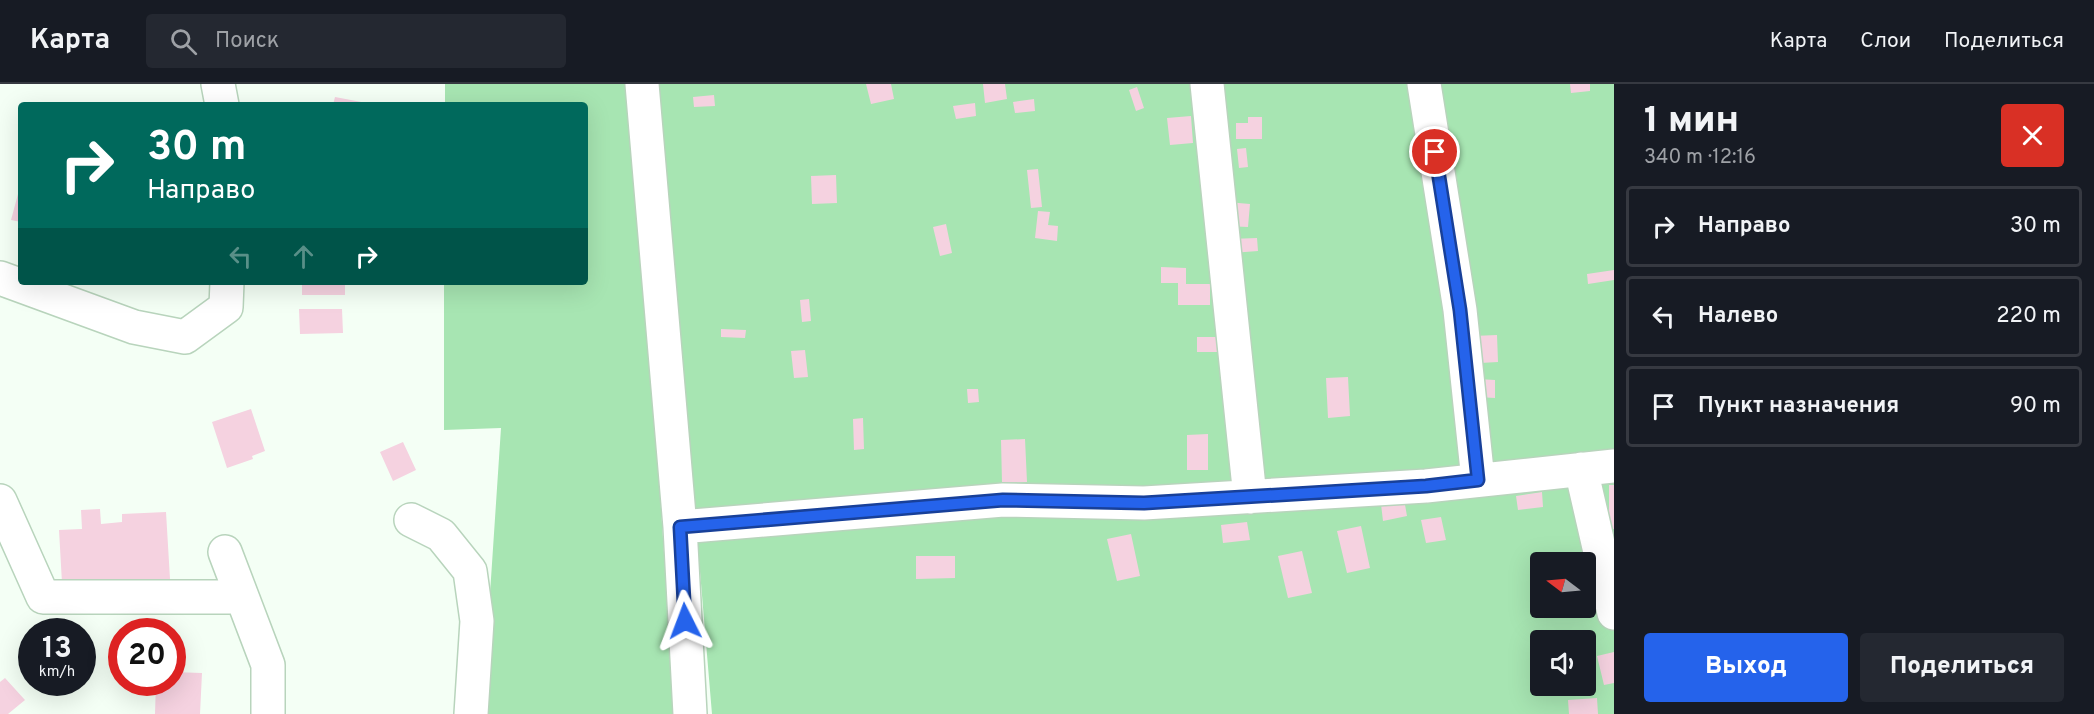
<!DOCTYPE html>
<html lang="ru">
<meta charset="utf-8">
<style>
body{margin:0;font-family:Overpass,sans-serif;background:#242831;color:#f1f3f6;height:100vh;display:flex;flex-direction:column;font-size:22px;white-space:nowrap}
*{box-sizing:border-box;margin:0}
p{font-size:20px;color:#9ea1a6}
.icon{flex:none;width:33px;height:33px;fill:none;stroke:currentColor;stroke-width:2;stroke-linecap:round;stroke-linejoin:round}
.map{position:relative;flex:1;overflow:hidden}
.details{display:flex;flex-direction:column;background:#171b24;width:480px}
.details>*{flex:none}
.top-card{position:absolute;left:18px;top:18px;width:570px;height:183px;border-radius:6px;box-shadow:0 6px 24px #0002;background:#00695c;color:#fff;overflow:hidden}
.needle{width:39px;rotate:286deg}
.buttons{position:absolute;left:1530px;top:468px;display:grid;gap:12px}
.buttons a{display:grid;place-items:center;width:66px;height:66px;border-radius:6px;background:#171b24;box-shadow:0 6px 24px #0002;font-size:30px}
.speed{position:absolute;left:18px;top:534px;display:flex;gap:12px;font-size:30px;font-weight:700;text-align:center}
.speed>*{display:grid;place-content:center;width:78px;height:78px;border-radius:50%;background:#171b24;box-shadow:0 6px 24px #0002;line-height:1}
.speed small{font-size:15px;font-weight:400}
.speed .limit{border:9px solid #d22;background:#fff;color:#111}
.pin{position:absolute;display:grid;place-items:center;width:51px;height:51px;color:#fff;margin:-26px;border:3px solid #fff;border-radius:50%;box-shadow:0 2px 6px #0007}
.me{position:absolute;width:66px;margin:-33px;rotate:357deg;stroke-linejoin:round;filter:drop-shadow(0 0 4px #0008)}
.turn{display:flex;align-items:center;gap:21px;height:126px;padding:0 30px;font-size:27px}
.turn .icon{width:78px;height:78px;stroke-width:2.5}
.turn b{display:block;font-size:42px;line-height:51px}
.lanes{display:flex;align-items:center;height:57px;padding:0 30px;background:#0003;justify-content:center;gap:30px;direction:ltr}
.lanes .off{opacity:.35}
.round{display:grid;place-items:center;flex:none;width:63px;height:63px;border-radius:6px;background:#242831}
.head{display:flex;align-items:center;justify-content:space-between;height:102px;padding:0 30px}
h1{font-size:36px;font-weight:800;line-height:45px}
.cta{display:flex;gap:12px;margin-top:auto;padding:12px 30px}
.cta a{flex:1;height:69px;border-radius:6px;background:#2563eb;color:#fff;font-size:24px;font-weight:800;line-height:69px;text-align:center}
.cta a+a{background:#242831;color:#f1f3f6}
ul{padding:0;list-style:none}
li{display:flex;align-items:center;gap:18px;height:81px;margin:0 12px 9px;padding:0 18px;border:3px solid #363941;border-radius:6px}
li div{flex:1}
li b{display:block;font-size:22px}
li em{font-style:normal}
header{display:flex;align-items:center;gap:36px;box-sizing:border-box;height:84px;padding:0 30px;background:#171b24;border-bottom:2px solid #363941}
header strong{font-size:28px}
nav{display:flex;gap:33px;margin-inline-start:auto;font-size:21px}
.search{width:420px;height:54px;background:#242831;display:flex;align-items:center;gap:15px;box-sizing:border-box;padding:0 21px;border-radius:6px;color:#9ea1a6;font-size:22px}
main{display:flex;flex:1;min-height:0}
.map>svg:first-child{display:block}
</style>
<header>
<strong>Карта</strong>
<div class="search"><svg class="icon" aria-label="search" viewBox="0 0 24 24"><circle cx="10" cy="10" r="6"/><path d="M15 15l6 6"/></svg>Поиск</div>
<nav><a>Карта</a><a>Слои</a><a>Поделиться</a></nav>
</header>
<main>
<div class="map">
<svg width="1614" height="630" viewBox="0 0 1614 630">
<rect width="100%" height="100%" fill="#f4fff5"/>
<path fill="#a7e5b2" fill-rule="evenodd" d="M445,0H632L675,630H482L501,344L444,346V198H585V21H445Z
M659,0H1614V630H712ZM1540,478H1586V524H1540ZM1540,556H1586V602H1540Z"/>
<path fill="#f5d2e0" d="M866,0H891L894,15L871,20Z
M983,0H1005L1007,15L985,19Z
M1570,0H1590V7L1571,9Z
M1137,3L1144,24L1136,27L1129,6Z
M714,11L715,22L694,23L693,13Z
M335,13L372,20V21H333Z
M1034,15L1035,27L1015,29L1013,18Z
M975,19L976,32L956,35L953,22Z
M1191,32L1193,59L1170,61L1167,34Z
M1248,33H1262V55H1236V39H1248Z
M1246,64L1248,83L1239,84L1237,65Z
M1038,85L1042,123L1031,124L1027,86Z
M836,91L837,119L812,120L811,92Z
M18,110L21,111V138L11,136Z
M1227,118L1250,120L1248,143L1225,142Z
M1038,127L1050,128L1048,141L1058,142L1057,157L1035,154Z
M946,140L952,169L940,172L933,143Z
M1257,154L1258,167L1232,169L1231,155Z
M1161,183L1186,184V200H1210V221H1178V199H1161Z
M1614,186V196L1588,200L1587,190Z
M302,198H345V211H302Z
M809,215L811,237L802,238L800,216Z
M299,225H342L343,249L300,250Z
M721,245L746,246L745,254L721,253Z
M1497,251L1498,278L1480,279L1473,252Z
M1197,253H1220L1221,268H1197Z
M805,266L808,293L794,294L791,267Z
M1348,293L1350,332L1328,334L1326,294Z
M1478,295L1495,296V314L1478,313Z
M967,305H978L979,318L968,319Z
M251,325L265,367L252,372L253,375L227,384L212,338Z
M863,334L864,365L854,366L853,335Z
M1208,350V386H1187V351Z
M1025,355L1027,398L1002,399L1001,356Z
M403,358L416,386L393,397L380,368Z
M1609,401H1614V445H1609Z
M1542,408L1543,423L1518,426L1516,412Z
M1404,415L1407,432L1383,437L1381,420Z
M100,425L101,440L122,438V430L166,428L170,495L62,499L59,446L82,445L81,426Z
M1441,433L1446,456L1426,459L1421,436Z
M1247,438L1250,456L1223,459L1221,441Z
M1361,442L1370,484L1347,489L1337,447Z
M1131,450L1140,492L1117,497L1107,455Z
M1302,467L1312,509L1288,514L1278,472Z
M916,472H955V494L916,495Z
M1614,568V599L1604,601L1597,572Z
M172,588L202,589L200,630H155L156,598H172Z
M5,594L25,616L8,630H0V598Z
M1597,614L1598,630H1569L1568,616Z"/>
<g fill="none" stroke-linecap="round" stroke-linejoin="round">
<g stroke="#b8d4bc" stroke-width="36">
<path id="minor" d="M218,0L222,21
M642,0L680,443L690,630
M1207,0L1250,413
M1424,0L1460,226L1478,396
M0,194L134,243L185,253L226,223L227,198
M1581,385L1614,529
M0,417L43,513H242
M411,436L441,451L470,487L477,537L471,630
M680,443L1003,416L1144,419L1426,402L1614,382
M225,468L268,581V630"/>
</g>
<use href="#minor" stroke="#fff" stroke-width="33"/>
</g>
<g fill="none" stroke-linecap="round" stroke-linejoin="round">
<g stroke="#184099" stroke-width="15">
<path id="route" d="M685,537L680,443L1003,416L1144,419L1426,402L1478,396L1460,226L1435,68"/>
</g>
<use href="#route" stroke="#2563eb" stroke-width="10"/>
</g>
</svg>
<div class="buttons">
<a><svg class="needle" viewBox="-14 -14 28 28"><path d="M0-13l5 13h-10z" fill="#e53935"/><path d="M0 13l5-13h-10z" fill="#9ea1a6"/></svg></a>
<a><svg class="icon" aria-label="sound" viewBox="0 0 24 24"><path d="M4 9h4l5-4v14l-5-4H4zM17 9q2 3 0 6"/></svg></a>
</div>
<div class="speed"><div>13<small>km/h</small></div><div class="limit">20</div></div>
<div class="pin" style="left:1435px;top:68px;background:#d93025"><svg class="icon" aria-label="arrive" viewBox="0 0 24 24"><path d="M6 21V4h12l-3 4 3 4H6"/></svg></div>
<svg class="me" style="left:685px;top:537px" viewBox="-20 -20 40 40"><path d="M0-17L14 15 0 8-14 15z" fill="#2563eb" stroke="#fff" stroke-width="4"/></svg>
<div class="top-card">
<div class="turn"><svg class="icon" aria-label="right" viewBox="0 0 24 24"><path d="M7 20v-9h11M14 6l5 5-5 5"/></svg><div><b>30 m</b>Направо</div></div>
<div class="lanes"><svg class="icon off" aria-label="left" viewBox="0 0 24 24"><path d="M17 20v-9H6M10 6l-5 5 5 5"/></svg><svg class="icon off" aria-label="ahead" viewBox="0 0 24 24"><path d="M12 20V5M6 11l6-6 6 6"/></svg><svg class="icon" aria-label="right" viewBox="0 0 24 24"><path d="M7 20v-9h11M14 6l5 5-5 5"/></svg></div>
</div>
</div>
<section class="details">
<div class="head"><div><h1>1 мин</h1><p>340 m · 12:16</p></div><a class="round" style="background:#d93025;color:#fff"><svg class="icon" aria-label="close" viewBox="0 0 24 24"><path d="M6 6l12 12M18 6L6 18"/></svg></a></div>
<ul>
<li><svg class="icon" aria-label="right" viewBox="0 0 24 24"><path d="M7 20v-9h11M14 6l5 5-5 5"/></svg><div><b>Направо</b></div><em>30 m</em></li>
<li><svg class="icon" aria-label="left" viewBox="0 0 24 24"><path d="M17 20v-9H6M10 6l-5 5 5 5"/></svg><div><b>Налево</b></div><em>220 m</em></li>
<li><svg class="icon" aria-label="arrive" viewBox="0 0 24 24"><path d="M6 21V4h12l-3 4 3 4H6"/></svg><div><b>Пункт назначения</b></div><em>90 m</em></li>
</ul>
<div class="cta"><a>Выход</a><a>Поделиться</a></div>
</section>
</main>
